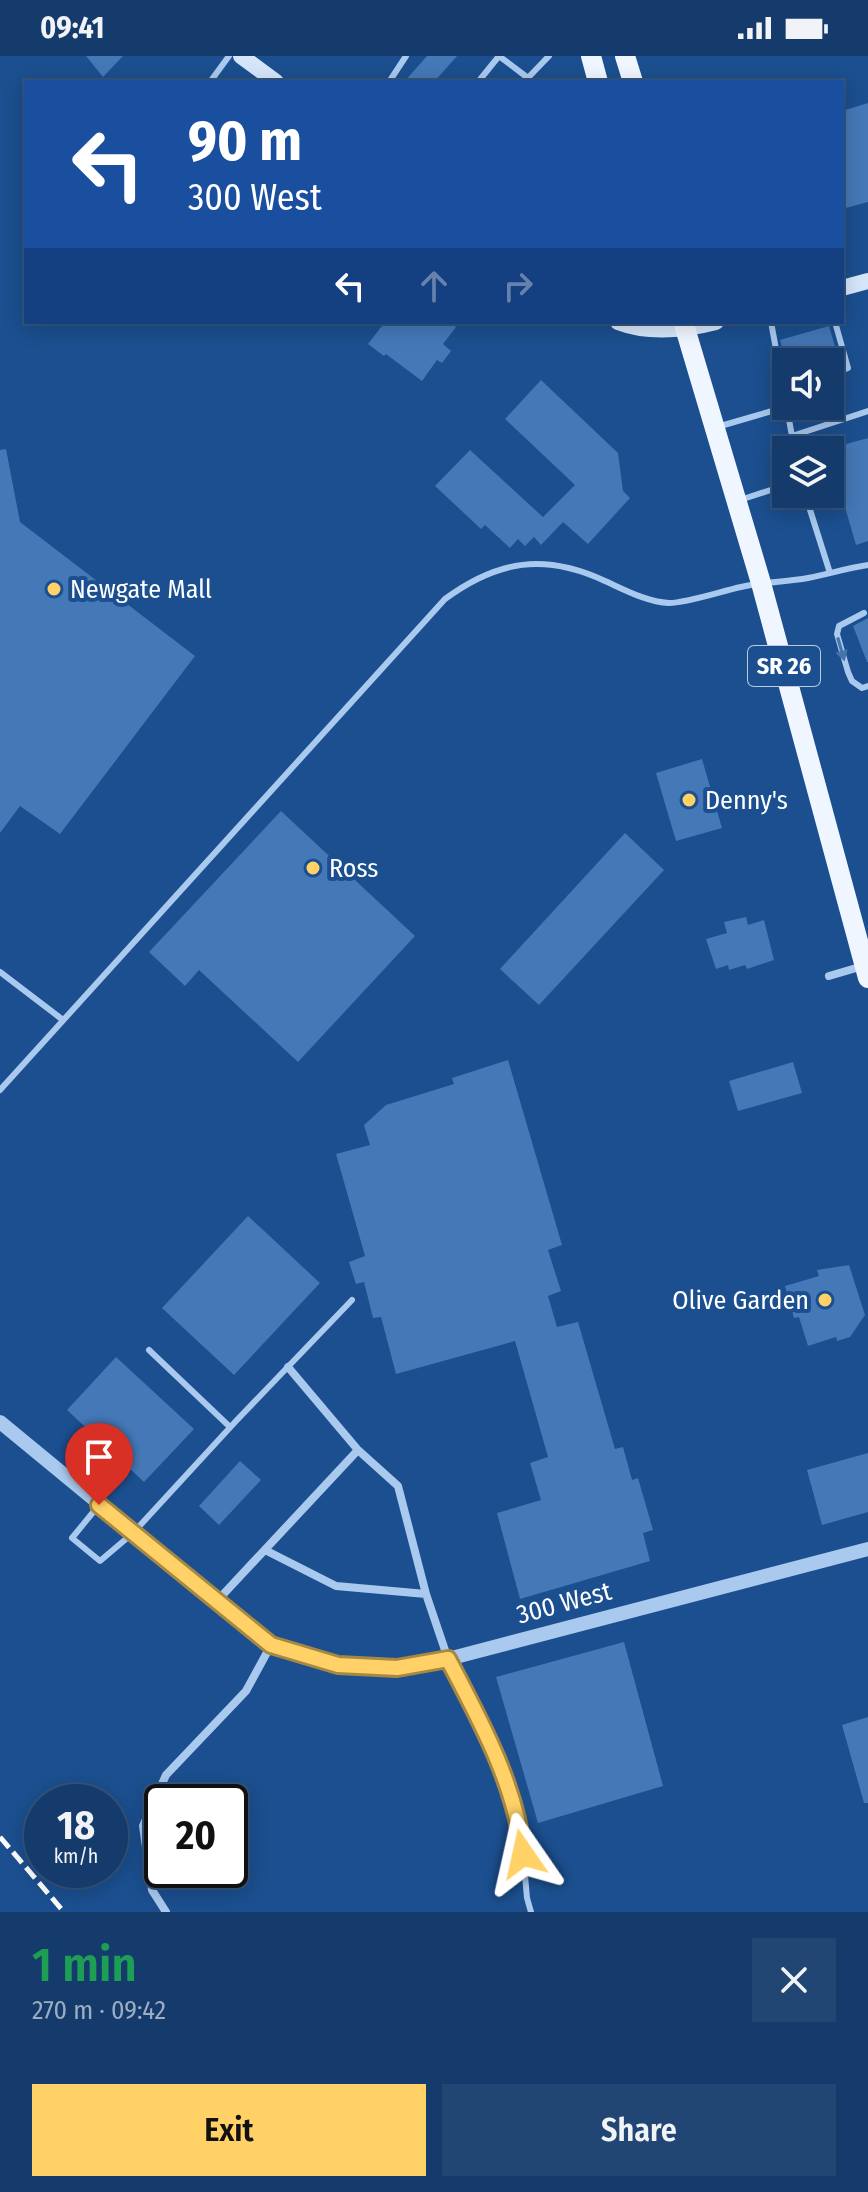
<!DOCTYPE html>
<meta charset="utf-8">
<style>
body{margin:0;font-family:"Fira Sans Condensed",sans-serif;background:#214673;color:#f1f3f6;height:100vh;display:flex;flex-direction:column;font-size:30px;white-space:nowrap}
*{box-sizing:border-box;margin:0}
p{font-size:26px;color:#9dadc1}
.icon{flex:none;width:44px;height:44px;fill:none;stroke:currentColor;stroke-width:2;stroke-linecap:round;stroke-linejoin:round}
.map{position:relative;height:1856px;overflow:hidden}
.side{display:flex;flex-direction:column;background:#143b6b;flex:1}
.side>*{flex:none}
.top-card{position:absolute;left:24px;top:24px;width:820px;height:244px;border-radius:0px;box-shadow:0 4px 20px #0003,0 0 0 2px #33557e;background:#1a4fa0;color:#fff;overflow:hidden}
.fabs{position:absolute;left:772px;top:292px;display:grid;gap:16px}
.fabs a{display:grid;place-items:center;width:72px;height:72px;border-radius:0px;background:#143b6b;box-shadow:0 4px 20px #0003,0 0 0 2px #33557e;font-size:40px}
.speed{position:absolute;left:24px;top:1728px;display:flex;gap:16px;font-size:40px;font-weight:700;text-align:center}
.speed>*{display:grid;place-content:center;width:104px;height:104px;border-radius:50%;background:#143b6b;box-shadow:0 4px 20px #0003,0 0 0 2px #33557e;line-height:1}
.speed small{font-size:20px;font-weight:400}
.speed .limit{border:4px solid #111;border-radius:12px;background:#fff;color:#111}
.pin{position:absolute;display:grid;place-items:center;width:68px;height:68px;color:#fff;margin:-82px -34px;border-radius:50% 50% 50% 0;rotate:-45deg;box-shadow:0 0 8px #0007}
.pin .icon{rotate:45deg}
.me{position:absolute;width:88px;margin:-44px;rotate:349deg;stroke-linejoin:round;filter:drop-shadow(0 0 6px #0008)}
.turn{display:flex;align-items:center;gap:28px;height:168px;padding:0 32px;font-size:36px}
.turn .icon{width:104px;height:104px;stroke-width:2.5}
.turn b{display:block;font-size:56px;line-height:68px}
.lanes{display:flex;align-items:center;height:76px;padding:0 32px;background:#0003;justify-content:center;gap:40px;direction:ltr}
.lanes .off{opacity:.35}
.round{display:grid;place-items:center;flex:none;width:84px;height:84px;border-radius:0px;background:#214673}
.head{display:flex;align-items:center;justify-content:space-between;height:136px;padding:0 32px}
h1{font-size:48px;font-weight:600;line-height:60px;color:#1e9e55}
.cta{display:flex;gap:16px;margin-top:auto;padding:16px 32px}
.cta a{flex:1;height:92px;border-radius:0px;background:#ffd166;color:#111;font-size:32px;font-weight:600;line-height:92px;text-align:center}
.cta a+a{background:#214673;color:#f1f3f6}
.status{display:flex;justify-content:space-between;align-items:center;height:56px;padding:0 40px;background:#143b6b;direction:ltr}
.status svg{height:22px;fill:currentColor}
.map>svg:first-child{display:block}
</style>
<div class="status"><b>09:41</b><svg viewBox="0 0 49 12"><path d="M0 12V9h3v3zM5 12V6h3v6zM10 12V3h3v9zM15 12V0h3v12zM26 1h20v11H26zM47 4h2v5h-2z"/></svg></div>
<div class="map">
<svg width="868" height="1856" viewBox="0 0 868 1856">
<rect width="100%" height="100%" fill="#1b4f8f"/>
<path fill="#4478b7" d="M86,0H123L103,21Z
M427,0H457L434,26H404Z
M868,47V146L842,153V55Z
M385,266H450L456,271L443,288L451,295L442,307L437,304L422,325L386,298L384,300L368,288Z
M829,270L836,294L796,306H786L780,284Z
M541,324L618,397L623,435L630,442L588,488L563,466L541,489L534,481L525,490L518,483L510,492L485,469L481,473L435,430L470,394L543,461L575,429L505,363Z
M868,382V485L856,489L828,393Z
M6,393L20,466L195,600L60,778L20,750L0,777V394Z
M868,562V606H867L853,570Z
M702,703L722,772L676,785L656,717Z
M281,755L415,880L298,1006L199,914L185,930L149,896Z
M625,777L664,814L539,949L500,913Z
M746,861L748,869L764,864L774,904L747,913L745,909L729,914L728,909L716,913L706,883L727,877L724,866Z
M508,1004L562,1189L548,1194L561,1235L548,1240L557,1271L578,1266L615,1393L623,1391L632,1424L638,1422L653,1474L643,1477L650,1505L520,1543L497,1457L541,1444L530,1407L548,1401L515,1285L396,1318L381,1261L373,1262L364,1226L356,1228L349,1206L365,1200L336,1098L370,1089L364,1069L386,1049L454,1028L452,1022Z
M793,1006L802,1037L738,1055L729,1025Z
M248,1160L320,1227L234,1319L162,1252Z
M849,1209L865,1259L850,1281L837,1285L836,1281L808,1290L799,1261L794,1262L785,1230L819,1220L817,1214Z
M116,1301L194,1373L144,1426L67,1354Z
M868,1397V1456L822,1469L807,1414Z
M240,1405L261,1424L219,1469L199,1450Z
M624,1586L663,1730L538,1767L496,1621Z
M868,1661V1747H864L842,1669Z"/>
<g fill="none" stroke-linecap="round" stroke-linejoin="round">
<path stroke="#a9c9ee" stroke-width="6" d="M210,26L229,0
M389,26L406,0
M478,26L499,0L528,22
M524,26L549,0
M771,266L792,380
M830,319L848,312L835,266
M717,371L786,351
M795,394L792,380L868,355
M805,438L830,517
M740,444L786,429
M864,557L839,570L837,578L848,616L852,625L862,632L868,630
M0,916L63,964
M0,1034L445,543C498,504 545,497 605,525C625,534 647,546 669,547C687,547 722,535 741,531C763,526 786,526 808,522C828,518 848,512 868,509
M149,1294L230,1371
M99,1449L72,1482L100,1505L133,1477L236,1365L352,1244
M448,1603L490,1684L521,1775L527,1842L531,1856"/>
<path stroke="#a9c9ee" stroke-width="8" d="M829,920L863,910
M288,1311L358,1394
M426,1538L448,1603
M217,1545L358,1394L398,1430L426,1538L336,1530L265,1494
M166,1856L152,1834L143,1770L166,1719L246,1635L271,1589"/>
<path stroke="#a9c9ee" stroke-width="14" d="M0,1366L271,1589L338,1609L397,1612L448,1603L868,1493"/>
<path stroke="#d6e6fa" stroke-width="16" d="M241,0L276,26
M842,232L868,225
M618,266C649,278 685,274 716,266"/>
<path stroke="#f0f6ff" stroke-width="20" d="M591,0L598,26
M625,0L633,26
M686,266L685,272L761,527L868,922"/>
<path stroke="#fff" stroke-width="5" stroke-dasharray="14 6" stroke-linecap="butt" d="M0,1781L64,1856"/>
</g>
<defs><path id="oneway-solid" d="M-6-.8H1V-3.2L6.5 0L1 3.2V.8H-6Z" transform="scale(2)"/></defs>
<use fill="#4674ac" href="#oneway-solid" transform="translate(841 593) rotate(74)"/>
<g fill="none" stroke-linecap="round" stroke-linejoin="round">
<g stroke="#a68842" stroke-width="20">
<path id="route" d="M99,1449L271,1589L338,1609L397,1612L448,1603C480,1664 516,1729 523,1798"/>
</g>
<use href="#route" stroke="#ffd166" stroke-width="14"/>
</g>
<g fill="#ffd166" stroke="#1b4f8f" stroke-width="3">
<circle cx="54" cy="533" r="8"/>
<circle cx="689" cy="744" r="8"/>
<circle cx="313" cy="812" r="8"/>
<circle cx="825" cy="1244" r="8"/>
</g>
<g text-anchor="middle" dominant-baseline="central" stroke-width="8" stroke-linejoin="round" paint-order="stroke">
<rect fill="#1b4f8f" stroke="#bbcadd" stroke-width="2" x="748" y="590" width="72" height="40" rx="6"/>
<g font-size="24" font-weight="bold" fill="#fff">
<text x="784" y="610">SR 26</text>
</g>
<g font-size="26" fill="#fff" stroke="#1b4f8f" text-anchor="start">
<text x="70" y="533">Newgate Mall</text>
<text x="705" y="744">Denny's</text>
<text x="329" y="812">Ross</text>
<text x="809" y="1244" text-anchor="end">Olive Garden</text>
</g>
<g font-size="26" fill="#fff" stroke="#1b4f8f">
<text transform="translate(564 1547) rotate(-15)">300 West</text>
</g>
</g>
</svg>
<div class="fabs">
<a><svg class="icon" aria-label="sound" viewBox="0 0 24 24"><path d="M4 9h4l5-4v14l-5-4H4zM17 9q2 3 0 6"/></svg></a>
<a><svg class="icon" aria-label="layers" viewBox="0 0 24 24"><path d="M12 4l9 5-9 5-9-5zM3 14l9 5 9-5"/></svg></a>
</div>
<div class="speed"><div>18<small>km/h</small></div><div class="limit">20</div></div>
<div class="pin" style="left:99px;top:1449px;background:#d93025"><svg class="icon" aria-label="arrive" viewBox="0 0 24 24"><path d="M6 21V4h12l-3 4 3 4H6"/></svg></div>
<svg class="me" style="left:523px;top:1798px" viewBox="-20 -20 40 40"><path d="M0-17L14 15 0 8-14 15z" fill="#ffd166" stroke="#fff" stroke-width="4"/></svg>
<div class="top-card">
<div class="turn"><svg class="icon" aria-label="left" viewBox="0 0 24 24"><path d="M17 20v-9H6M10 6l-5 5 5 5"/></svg><div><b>90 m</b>300 West</div></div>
<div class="lanes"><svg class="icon" aria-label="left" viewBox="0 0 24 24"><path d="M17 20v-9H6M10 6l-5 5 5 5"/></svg><svg class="icon off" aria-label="ahead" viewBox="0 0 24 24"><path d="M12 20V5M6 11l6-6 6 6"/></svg><svg class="icon off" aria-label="right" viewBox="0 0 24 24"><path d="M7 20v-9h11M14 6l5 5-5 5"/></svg></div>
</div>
</div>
<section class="side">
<div class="head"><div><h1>1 min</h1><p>270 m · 09:42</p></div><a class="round"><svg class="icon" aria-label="close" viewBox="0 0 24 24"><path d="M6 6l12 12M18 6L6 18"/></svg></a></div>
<div class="cta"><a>Exit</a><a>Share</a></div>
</section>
